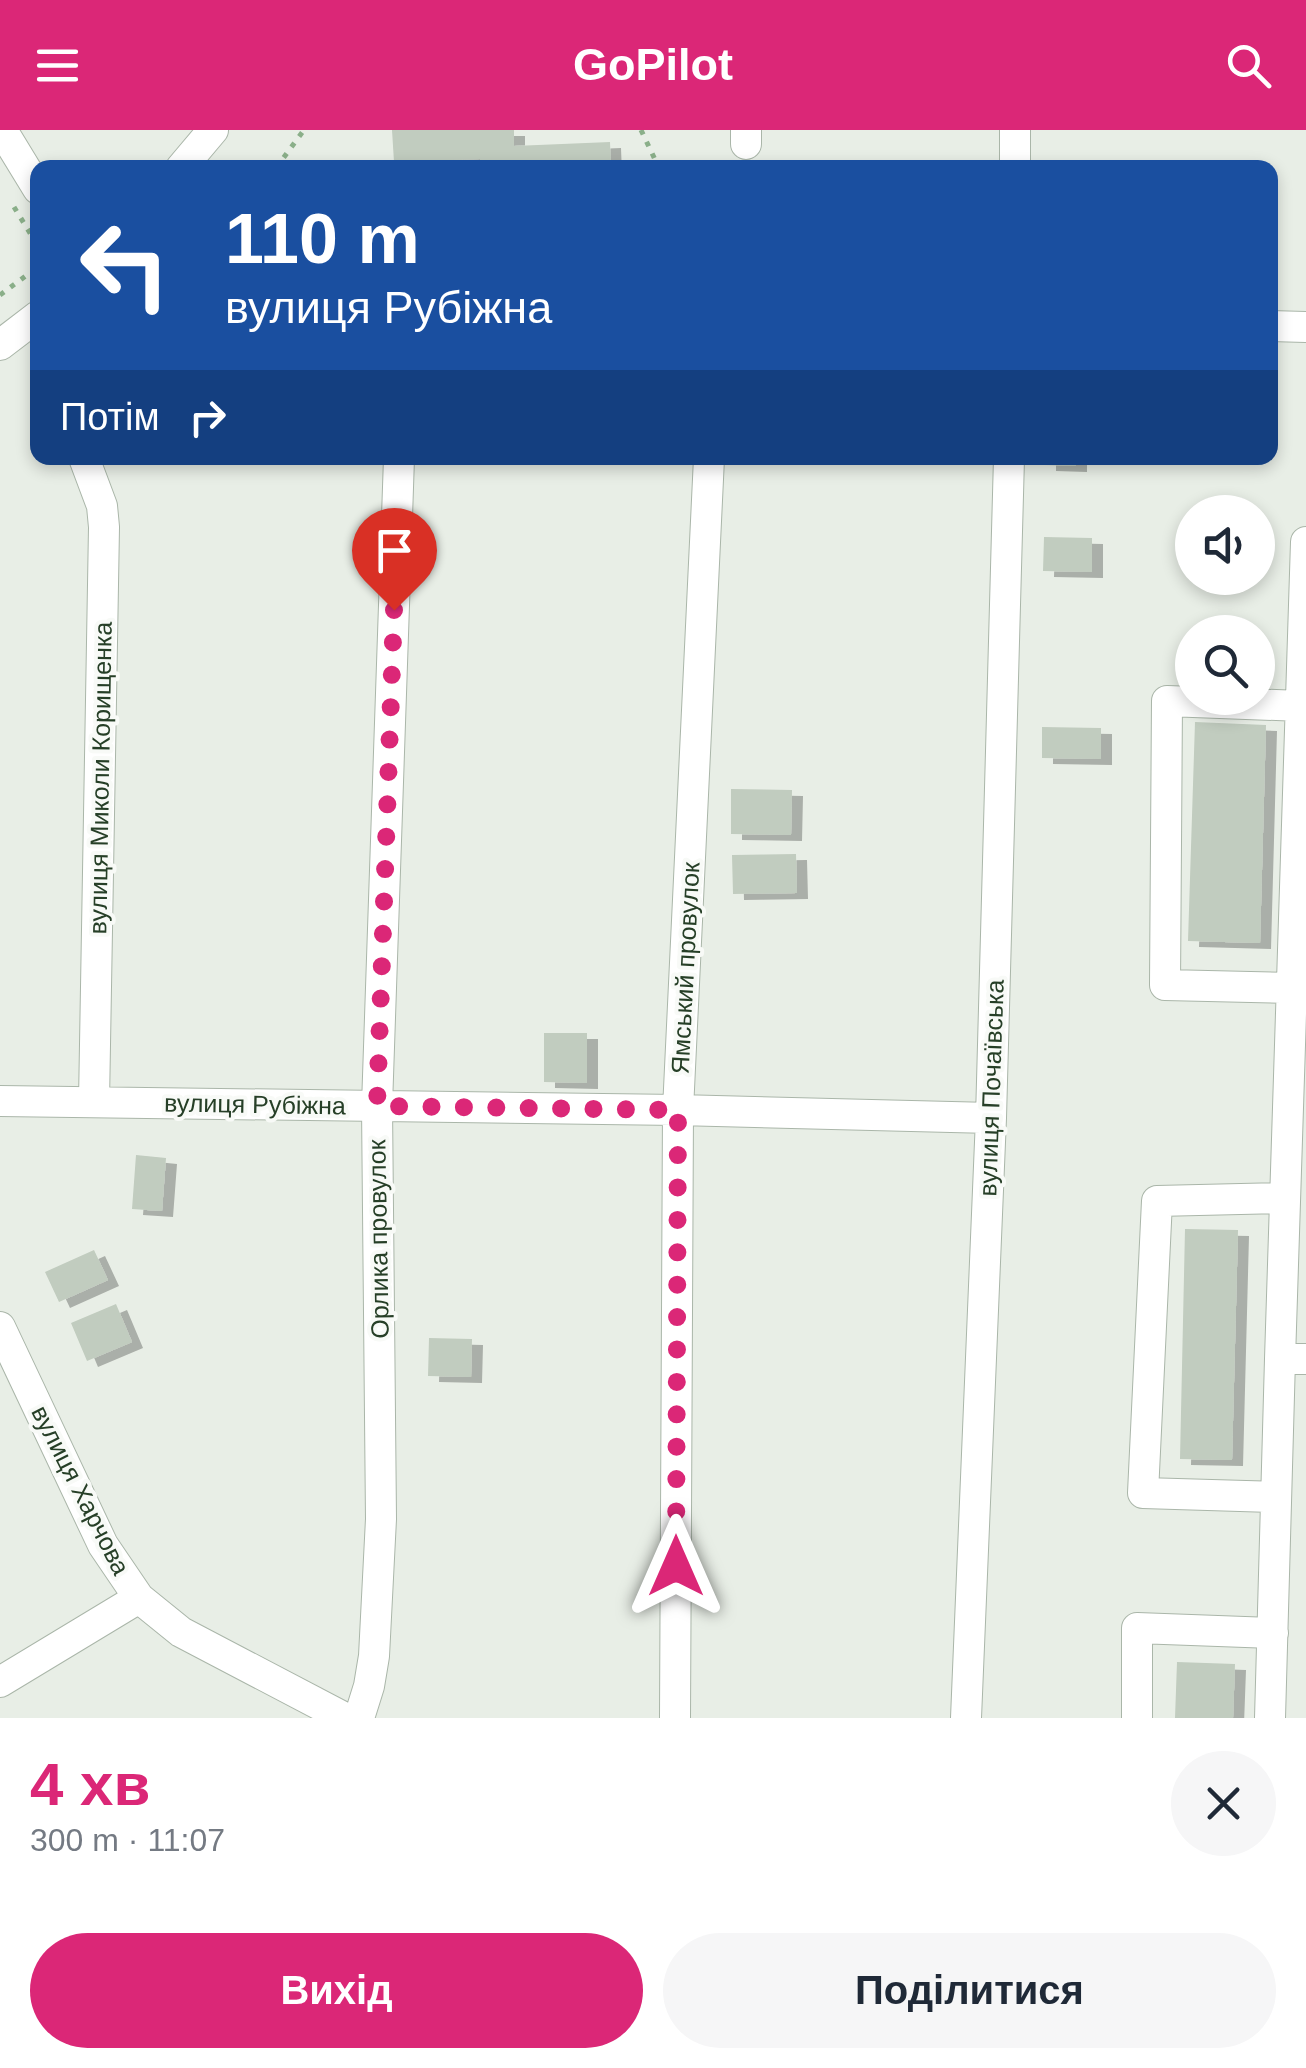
<!DOCTYPE html>
<html lang="uk">
<meta charset="utf-8">
<style>
body{margin:0;font-family:Helvetica,sans-serif;background:#f6f6f7;color:#1f2937;height:100vh;display:flex;flex-direction:column;font-size:38px;white-space:nowrap}
*{box-sizing:border-box;margin:0}
p{font-size:32px;color:#747a83}
.icon{flex:none;width:55px;height:55px;fill:none;stroke:currentColor;stroke-width:2;stroke-linecap:round;stroke-linejoin:round}
.map{position:relative;height:1588px;overflow:hidden}
.drawer{display:flex;flex-direction:column;background:#fff;flex:1}
.drawer>*{flex:none}
.hud{position:absolute;left:30px;top:30px;width:1248px;height:305px;border-radius:20px;box-shadow:0 5px 15px #0003;background:#1a4fa0;color:#fff;overflow:hidden}
.tools{position:absolute;left:1175px;top:365px;display:grid;gap:20px}
.tools a{display:grid;place-items:center;width:100px;height:100px;border-radius:50%;background:#fff;box-shadow:0 5px 15px #0003;font-size:50px}
.pin{position:absolute;display:grid;place-items:center;width:85px;height:85px;color:#fff;margin:-102px -42px;border-radius:50% 50% 50% 0;rotate:-45deg;box-shadow:0 0 10px #0007}
.pin .icon{rotate:45deg}
.me{position:absolute;width:110px;margin:-55px;rotate:0deg;stroke-linejoin:round;filter:drop-shadow(0 0 8px #0008)}
.turn{display:flex;align-items:center;gap:35px;height:210px;padding:0 30px;font-size:45px}
.turn .icon{width:130px;height:130px;stroke-width:2.5}
.turn b{display:block;font-size:70px;line-height:85px}
.then{display:flex;align-items:center;height:95px;padding:0 30px;background:#0003;gap:20px;font-size:38px}
.round{display:grid;place-items:center;flex:none;width:105px;height:105px;border-radius:52px;background:#f6f6f7}
.summary{display:flex;align-items:center;justify-content:space-between;height:170px;padding:0 30px}
h1{font-size:60px;font-weight:800;line-height:75px;color:#db2777}
.button{display:flex;gap:20px;margin-top:auto;padding:20px 30px}
.button a{flex:1;height:115px;border-radius:60px;background:#db2777;color:#fff;font-size:40px;font-weight:800;line-height:115px;text-align:center}
.button a+a{background:#f6f6f7;color:#1f2937}
header{display:flex;justify-content:space-between;align-items:center;height:130px;padding:0 30px;background:#db2777;color:#fff;font-size:45px;font-weight:800}
.map>svg:first-child{display:block}
</style>
<header><svg class="icon" aria-label="menu" viewBox="0 0 24 24"><path d="M4 6h16M4 12h16M4 18h16"/></svg>GoPilot<svg class="icon" aria-label="search" viewBox="0 0 24 24"><circle cx="10" cy="10" r="6"/><path d="M15 15l6 6"/></svg></header>
<div class="map">
<svg width="1306" height="1588" viewBox="0 0 1306 1588">
<defs>
<filter id="shadow"><feDropShadow dx="11" dy="6" stdDeviation="0" flood-color="#0004"/></filter>
</defs>
<rect width="100%" height="100%" fill="#e8eee6"/>
<path fill="#c1ccbf" filter="url(#shadow)" d="M392,0H514V16L610,12L611,38H480V29L394,32Z
M1045,328H1076V336L1045,335Z
M1044,407L1092,408V442L1043,441Z
M1195,592L1266,595L1260,813L1188,811Z
M1042,597L1101,598V629L1042,628Z
M731,659L792,660L791,705L731,704Z
M796,724L797,763L733,764L732,725Z
M544,903H587V953L544,952Z
M136,1025L166,1028L162,1081L132,1079Z
M1185,1099L1238,1100L1232,1330L1180,1329Z
M94,1120L108,1150L59,1172L45,1142Z
M116,1174L132,1212L87,1231L71,1193Z
M429,1208L472,1209L471,1247L428,1246Z
M1177,1532L1235,1534L1233,1588H1175Z"/>
<g fill="none" stroke-linecap="round" stroke-linejoin="round">
<g stroke="#aab6a9" stroke-width="32">
<path id="minor" d="M2,0L38,59
M746,14V0
M181,38L213,0
M1015,38V0
M1270,196L1306,197
M0,215L38,186
M84,328L102,376L104,397L94,972
M1306,412L1280,1229H1306
M1292,858L1165,855L1167,571L1301,576
M0,971L678,980L991,988
M0,1197L103,1415L139,1468L181,1502L345,1588
M1276,1367L1143,1363L1157,1071L1285,1068
M0,1552L139,1468
M359,1588L369,1556L374,1526L381,1389L377,976L399,328
M675,1588L678,980L709,328
M966,1588L991,988L1009,328
M1137,1588V1498L1273,1503
M1270,1588L1280,1229"/>
</g>
<path stroke="#8aaf89" stroke-width="5" stroke-dasharray="5 8" stroke-linecap="butt" d="M641,0L659,38
M276,38L304,0
M14,77L38,116
M0,165L38,137"/>
<use href="#minor" stroke="#fff" stroke-width="30"/>
</g>
<g fill="none" stroke-linecap="round" stroke-linejoin="round">
<path stroke="#db2777" stroke-width="18" stroke-dasharray="0 32.4" d="M394,480L377,976L678,980L676,1436"/>
</g>
<g text-anchor="middle" dominant-baseline="central" stroke-width="8" stroke-linejoin="round" paint-order="stroke">
<g font-size="25" fill="#263f27" stroke="#f8faf7">
<text transform="translate(100 648) rotate(-89)">вулиця Миколи Корищенка</text>
<text transform="translate(685 838) rotate(-87)">Ямський провулок</text>
<text transform="translate(991 958) rotate(-88)">вулиця Почаївська</text>
<text transform="translate(255 974) rotate(1)">вулиця Рубіжна</text>
<text transform="translate(378 1109) rotate(-91)">Орлика провулок</text>
<text transform="translate(81 1360) rotate(63)">вулиця Харчова</text>
</g>
</g>
</svg>
<div class="tools">
<a><svg class="icon" aria-label="sound" viewBox="0 0 24 24"><path d="M4 9h4l5-4v14l-5-4H4zM17 9q2 3 0 6"/></svg></a>
<a><svg class="icon" aria-label="search" viewBox="0 0 24 24"><circle cx="10" cy="10" r="6"/><path d="M15 15l6 6"/></svg></a>
</div>
<div class="pin" style="left:394px;top:480px;background:#d93025"><svg class="icon" aria-label="arrive" viewBox="0 0 24 24"><path d="M6 21V4h12l-3 4 3 4H6"/></svg></div>
<svg class="me" style="left:676px;top:1436px" viewBox="-20 -20 40 40"><path d="M0-17L14 15 0 8-14 15z" fill="#db2777" stroke="#fff" stroke-width="4"/></svg>
<div class="hud">
<div class="turn"><svg class="icon" aria-label="left" viewBox="0 0 24 24"><path d="M17 20v-9H6M10 6l-5 5 5 5"/></svg><div><b>110 m</b>вулиця Рубіжна</div></div>
<div class="then">Потім<svg class="icon" aria-label="right" viewBox="0 0 24 24"><path d="M7 20v-9h11M14 6l5 5-5 5"/></svg></div>
</div>
</div>
<section class="drawer">
<div class="summary"><div><h1>4 хв</h1><p>300 m · 11:07</p></div><a class="round"><svg class="icon" aria-label="close" viewBox="0 0 24 24"><path d="M6 6l12 12M18 6L6 18"/></svg></a></div>
<div class="button"><a>Вихід</a><a>Поділитися</a></div>
</section>
